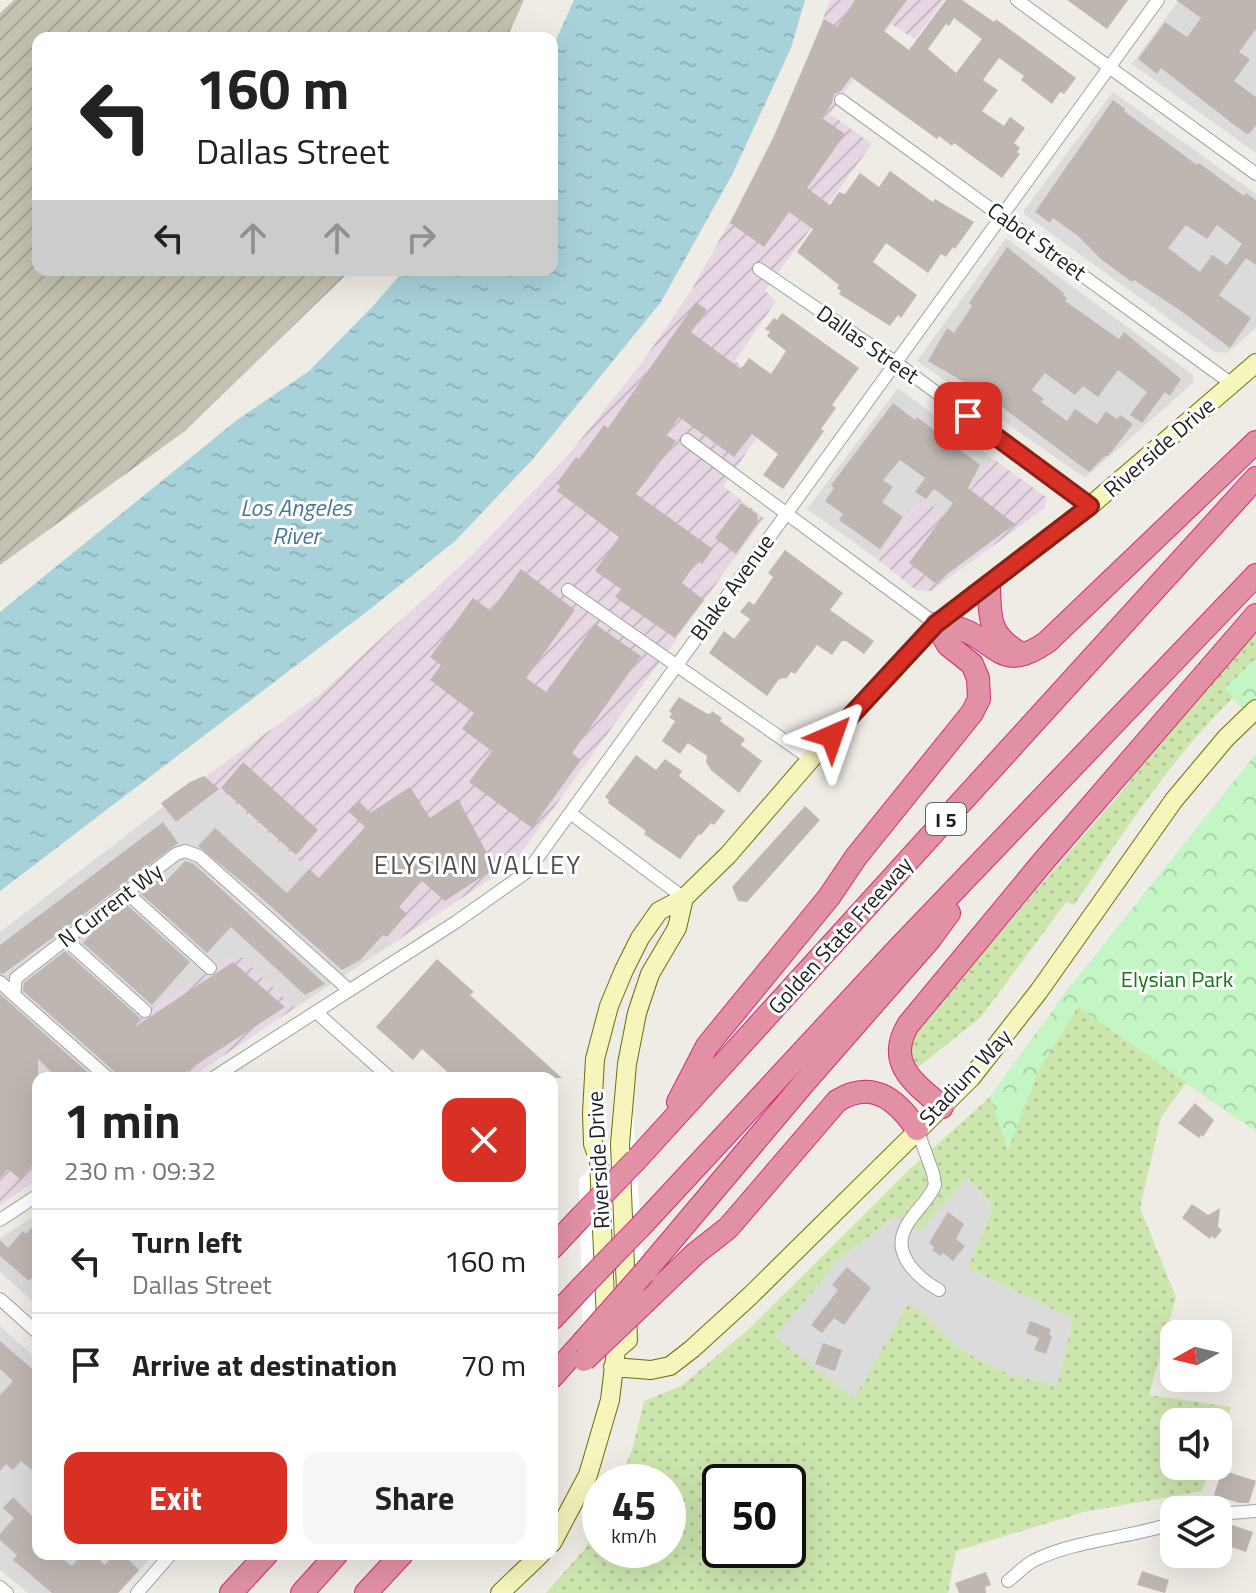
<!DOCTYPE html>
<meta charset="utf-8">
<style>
body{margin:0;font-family:"Titillium Web",sans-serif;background:#f6f6f6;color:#222;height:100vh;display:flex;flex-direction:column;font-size:30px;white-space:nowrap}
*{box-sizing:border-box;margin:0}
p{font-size:26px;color:#767676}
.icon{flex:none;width:44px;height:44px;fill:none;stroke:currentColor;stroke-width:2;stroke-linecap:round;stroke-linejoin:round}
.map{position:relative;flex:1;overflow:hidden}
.sheet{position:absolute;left:32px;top:1072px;width:526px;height:488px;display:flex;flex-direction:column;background:#fff;border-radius:16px;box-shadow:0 8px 32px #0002}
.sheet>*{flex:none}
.top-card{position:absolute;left:32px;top:32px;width:526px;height:244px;border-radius:16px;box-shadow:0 8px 32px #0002;background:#fff;color:#222;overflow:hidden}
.needle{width:52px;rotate:262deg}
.controls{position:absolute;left:1160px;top:1320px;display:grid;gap:16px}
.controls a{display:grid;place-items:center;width:72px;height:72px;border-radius:16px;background:#fff;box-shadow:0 8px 32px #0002;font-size:40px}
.speed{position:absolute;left:582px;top:1464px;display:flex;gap:16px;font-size:40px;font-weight:700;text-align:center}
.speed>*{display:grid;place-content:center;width:104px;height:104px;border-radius:50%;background:#fff;box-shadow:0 8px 32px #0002;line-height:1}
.speed small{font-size:20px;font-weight:400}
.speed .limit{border:4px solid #111;border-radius:12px;background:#fff;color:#111}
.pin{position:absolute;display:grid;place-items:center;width:68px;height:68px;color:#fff;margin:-34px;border-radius:16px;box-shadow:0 4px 12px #0006}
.me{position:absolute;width:88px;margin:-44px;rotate:43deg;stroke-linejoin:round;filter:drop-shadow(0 0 6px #0008)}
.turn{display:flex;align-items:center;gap:28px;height:168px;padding:0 32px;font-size:36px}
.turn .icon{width:104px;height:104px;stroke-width:2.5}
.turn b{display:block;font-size:56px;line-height:68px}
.lanes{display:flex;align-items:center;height:76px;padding:0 32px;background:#0003;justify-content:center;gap:40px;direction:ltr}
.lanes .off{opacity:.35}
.round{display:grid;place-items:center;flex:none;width:84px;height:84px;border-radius:16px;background:#f6f6f6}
.headline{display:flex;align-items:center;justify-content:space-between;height:136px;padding:0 32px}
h1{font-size:48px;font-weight:700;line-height:60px}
.primary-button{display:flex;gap:16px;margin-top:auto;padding:16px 32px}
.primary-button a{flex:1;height:92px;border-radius:16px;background:#d93025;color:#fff;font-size:32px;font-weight:700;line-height:92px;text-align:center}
.primary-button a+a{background:#f6f6f6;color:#222}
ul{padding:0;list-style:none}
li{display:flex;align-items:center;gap:24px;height:104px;padding:0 32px;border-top:2px solid #e0e0e0}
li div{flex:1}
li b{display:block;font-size:30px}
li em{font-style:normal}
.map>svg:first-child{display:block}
</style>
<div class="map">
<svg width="1256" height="1593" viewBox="0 0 1256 1593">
<defs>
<pattern id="industrial-furrows" width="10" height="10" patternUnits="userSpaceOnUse" patternTransform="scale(2)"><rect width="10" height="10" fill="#e7d7e5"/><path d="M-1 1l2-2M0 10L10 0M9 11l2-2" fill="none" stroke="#c6b8c4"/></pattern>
<pattern id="construction-furrows" width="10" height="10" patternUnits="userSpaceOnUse" patternTransform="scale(2)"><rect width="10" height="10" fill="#c3c1b1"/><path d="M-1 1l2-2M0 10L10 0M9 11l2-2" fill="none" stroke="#a7a598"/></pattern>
<pattern id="grass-dots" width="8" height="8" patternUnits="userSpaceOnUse" patternTransform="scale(2)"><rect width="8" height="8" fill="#cde6ae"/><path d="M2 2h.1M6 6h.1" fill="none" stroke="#b0c595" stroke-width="1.8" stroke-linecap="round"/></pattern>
<pattern id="park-crowns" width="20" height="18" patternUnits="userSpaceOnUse" patternTransform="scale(2)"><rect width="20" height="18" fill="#c4f6c5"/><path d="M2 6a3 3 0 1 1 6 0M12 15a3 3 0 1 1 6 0" fill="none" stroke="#a8d2a9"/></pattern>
<pattern id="water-ripples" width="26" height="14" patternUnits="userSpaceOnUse" patternTransform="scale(2)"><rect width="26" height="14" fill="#a8d2da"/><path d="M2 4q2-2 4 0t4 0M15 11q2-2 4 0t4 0" fill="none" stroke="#90b4bb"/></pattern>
</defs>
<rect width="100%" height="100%" fill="#efebe5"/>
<path fill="#dcdbdb" d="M1179,0H1256V153L1132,64Z
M1113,92L1256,194V328L1227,353L1215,352L1024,214V210Z
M1006,238L1193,375V383L1085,478L917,361Z
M898,388L993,459L950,517L920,499L877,559L807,509Z
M219,789L392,944L295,1008L237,953L164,1078H49L0,1034V932L163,807L176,822Z
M967,1178L993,1207L968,1268L1073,1319L1057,1387L1010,1375L963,1351L909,1303L854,1400L774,1337L840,1258L897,1216L919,1231Z
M38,1214V1306L0,1272V1238Z
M0,1326L38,1360V1554H154L119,1593H28L0,1570Z"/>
<path fill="url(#industrial-furrows)" d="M830,0H944L915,39L891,24L830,114L872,144L765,291L776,301L735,361L784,399L723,486L764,518L513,864L392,944L219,789L176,822L163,807L318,696L470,557L570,453L641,364L691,291L761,165L804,69Z
M993,459L1046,497L1045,508L931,591L916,590L877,559L921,499L950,517Z
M237,953L295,1008L190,1078H164L115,1032Z
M0,1034L49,1078H38V1179L0,1205Z"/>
<path fill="url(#construction-furrows)" d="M14,0H524L507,38H38V270H351L185,431L0,565V13Z"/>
<path fill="url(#grass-dots)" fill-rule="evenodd" d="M1256,629V678C1186,734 1125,831 1074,905L1066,902L981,1017L917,1068L911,1059L912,1040L963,975L1125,788L1160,739Z
M1256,754V1131L1186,1083L1161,1117L1140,1208L1176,1297L1149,1395L1231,1407L1218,1444V1422H1174V1466H1211L1202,1491L1084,1512L956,1551L948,1593H546L584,1550L600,1522V1550H668V1482H619L633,1447L644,1401L681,1386L750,1328L912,1167L990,1097L1066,992ZM968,1178L993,1207L968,1268L1073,1319L1057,1386L1010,1375L963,1351L909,1302L854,1399L775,1337L840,1258L896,1216L919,1231ZM720,1482H788V1550H720Z"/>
<path fill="url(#park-crowns)" d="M1256,658V726L1225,688Z
M1256,754V1131L1078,1007L1039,1070L1008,1150L990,1097L1066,992Z"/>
<path fill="url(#water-ripples)" d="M574,0H805L791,48L732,175L661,302L533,459L455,541L374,606L0,891V612L237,420L309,371L374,305L404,270H552V49Z"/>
<path fill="#fff" d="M633,1114L647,1316L584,1374L579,1180Z"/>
<path fill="#bfb6b2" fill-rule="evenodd" d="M855,0H907L884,31L909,50L946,0H962L994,22L996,19L1000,22L1076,78L1064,94L1060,92L1052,104L1021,80L1024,76L999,58L983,80L998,90L982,111L1004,126L1010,117L1025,128L1014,143L1020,148L1017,152L1020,154L1002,178L954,143L952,146L939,136L937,139L851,77L841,91L834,94L832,103L822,118L845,134L807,188L830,205L839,192L845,194L860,173L879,187L890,171L933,202L935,199L974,222L955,249L953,247L946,257L941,254L928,273L886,243L873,262L917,295L901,318L898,315L890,326L839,294L841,291L837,288L839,285L797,252L813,229L789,212L764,247L730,223L774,136L824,19L837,27ZM954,18L982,39L956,73L928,49L946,24L949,26Z
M1067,0H1128L1107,29Z
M1176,0H1256V29L1239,52L1250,59L1234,81L1256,97V125L1250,133L1247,134L1233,124L1161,68L1157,74L1138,59L1165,22L1187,37L1201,18Z
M1113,100L1125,109L1124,111L1197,165L1199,163L1244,196L1246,193L1256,200V265L1246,258L1219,295L1251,318L1230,348L1181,311L1134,280L1132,282L1102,260L1078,236L1053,218L1050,223L1035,212ZM1186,225L1207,239L1217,225L1242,244L1227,265L1212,255L1200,272L1168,248Z
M1007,247L1064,293L1063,295L1067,298L1065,301L1119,339L1124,332L1181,379L1170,396L1165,392L1142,423L1130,415L1147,392L1118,370L1098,397L1083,386L1075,395L1045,373L1032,390L1044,399L1041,402L1067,421L1075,409L1097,424L1106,411L1117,419L1120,415L1133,424L1109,455L1104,457L1089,472L986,395L928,361L947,328L954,333L972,306L969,303Z
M696,302L707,310L691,332L741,369L749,358L771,374L786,351L767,336L770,332L765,329L774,318L777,320L782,313L859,368L832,405L836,408L821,429L824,431L783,489L763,475L778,454L752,434L734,457L679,417L666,435L676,441L636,494L713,549L702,564L697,561L682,583L704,600L675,638L615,597L621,589L595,571L619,537L557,491L560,486L557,483L576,457L579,459L604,425L608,428Z
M893,403L915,420L917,417L980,465L968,488L1015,524L935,583L909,563L953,503L934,489L926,499L915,492L925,478L900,460L883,480L893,487L882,502L903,517L880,549L839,520L843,514L825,501L834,488L831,485Z
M741,503L757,514L758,523L736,554L715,538Z
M785,550L843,593L830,610L874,641L864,654L846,641H842L832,655L817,645L795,674L791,672L787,678L779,679L767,696L709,653L724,631L734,639L750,619L740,612L749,601L754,605L773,577L768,573Z
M521,569L575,610L526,678L546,692L595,624L641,656L572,753L581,760L532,828L469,782L492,751L462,729L474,713L430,680L441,665L430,657L473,598L491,611Z
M679,697L706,713L710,714L712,711L722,718L720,721L745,739L741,745L762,761L739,793L711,770L706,762L707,756L688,743L680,754L662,741L675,721L669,717L672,714L669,711Z
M636,755L656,770L665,759L682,771L679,776L725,811L714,825L711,823L701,835L699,834L680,859L644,834L646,831L608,803L609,800L605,797Z
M243,762L318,830L296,855L221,788Z
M204,776L219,789L176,822L161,803L190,782Z
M410,787L430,818L458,799L489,857L492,854L498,866L445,901L422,881L399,907L407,914L387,937L384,934L360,960L342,970L258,895L198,846L215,828L287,893L309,869L319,878L365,827L348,811L359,801L370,813Z
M805,806L820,820L747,902L738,901L732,887Z
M163,822L178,843L55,936L3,974L0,973V945Z
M185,861L194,864L325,984L305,995L231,927L207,953L140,893L162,876L166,881Z
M126,904L190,962L152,1005L83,943L100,924Z
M65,951L140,1018L135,1024L136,1026L233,962L285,1007L176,1078H117L114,1071L23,991L24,983Z
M437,959L474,992L470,995L562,1078H454L422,1049L413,1060L376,1027Z
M0,994L94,1078H57L38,1059V1159L20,1179L8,1169L0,1178Z
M1195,1103L1214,1120L1203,1137L1201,1135L1199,1138L1178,1123Z
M1192,1204L1208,1215L1220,1208L1218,1227L1222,1230L1215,1239L1212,1236L1210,1239L1182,1218Z
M948,1212L964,1224L956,1239L965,1246L953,1261L943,1253L941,1256L932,1250L934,1247L929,1243Z
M38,1220V1271L29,1281L0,1256V1240L8,1248L23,1231L26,1234Z
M847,1267L871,1288L844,1325L834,1318L822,1333L811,1325L838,1290L832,1285Z
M1030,1321L1051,1329L1049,1335L1052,1336L1046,1354L1034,1350L1039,1338L1026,1333Z
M0,1341L38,1374V1475L21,1461L13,1470L6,1464L0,1471V1395L13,1381L0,1369Z
M823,1343L842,1350L835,1371L815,1364Z
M1222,1470L1256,1481L1249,1503H1239L1214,1495Z
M13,1497L38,1522V1554L58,1555L72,1566L83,1554H93L105,1565L115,1554H135L129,1560L139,1570L118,1593H52L13,1560L17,1555L0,1540V1534L14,1518L3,1508Z
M1232,1525L1253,1532L1246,1552L1225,1545Z
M1142,1571L1169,1580L1165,1593L1137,1585Z
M986,1572L991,1585L985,1587L986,1593H959L955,1583Z"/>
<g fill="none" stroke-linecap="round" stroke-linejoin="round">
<g stroke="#a2a2a2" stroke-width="14">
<path id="street" d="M1017,0L1256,174
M841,100L1232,384
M759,269L895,362L1090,506
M687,440L936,624
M568,590L811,759
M570,813L684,898
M126,892L210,968
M65,939L145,1011
M0,982L14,995
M316,1012L390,1078
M108,1078L14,995L16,978L176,854L185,851L199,856L349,990
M213,1078L456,922L528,871L1158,0
M917,1129L933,1173L935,1185C928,1203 908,1216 903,1234C895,1258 921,1280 939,1290
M0,1220L38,1195
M0,1299L38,1333
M1218,1514L1256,1511
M1008,1581C1016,1575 1024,1566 1033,1561C1074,1540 1130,1538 1174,1523
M0,1587L7,1593
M137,1593L171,1554"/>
</g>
<g stroke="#6b6f0b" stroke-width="20">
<path id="secondary" d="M616,1350L607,1343L599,1160L593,1144L592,1113L595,1059L609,1006L624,970L640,938L659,911L684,898L728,855L811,759L936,624L1090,506L1256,363
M613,1367L651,1370L670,1366L692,1349L750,1296L971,1078L1039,991L1174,800L1226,738L1256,709
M552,1543L588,1475L610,1400L616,1350L628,1340L620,1144L627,1064L637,1013L650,974L677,928L684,898
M500,1593L541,1554"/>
</g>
<g stroke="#d02e71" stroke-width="24">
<path id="highway" d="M989,586C990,617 988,634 1018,652
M936,624C944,626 954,627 961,629C998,642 1001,674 1047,642L1256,442
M678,1102L707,1046L829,897L856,857L972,713L979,699L978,678L972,664L948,645L936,624
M942,1107C915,1083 885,1064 908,1025L1042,863L1256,615
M636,1160L1256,478
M641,1226L896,951L1256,575
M552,1248L580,1218
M644,1273L804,1083L930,939L949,913
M646,1301L696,1253L728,1228L837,1101C872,1079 896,1099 917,1129
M552,1319L582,1287
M552,1377L583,1342
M231,1593L267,1554
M302,1593L337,1554
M366,1593L402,1554"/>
</g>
<use href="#street" stroke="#fff" stroke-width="12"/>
<use href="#secondary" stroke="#f6f5bc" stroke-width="18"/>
<use href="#highway" stroke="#e291a5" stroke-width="22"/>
<g stroke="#d02e71" stroke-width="24" stroke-linecap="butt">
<path id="highway-bridge" d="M580,1218L636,1160
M582,1287L641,1226
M583,1342L644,1273
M584,1360L646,1301"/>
</g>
<use href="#highway-bridge" stroke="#e291a5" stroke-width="22"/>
</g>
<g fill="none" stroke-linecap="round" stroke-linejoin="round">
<g stroke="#8d1f18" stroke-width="20">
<path id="route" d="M832,736L936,624L1090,506L968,416"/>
</g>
<use href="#route" stroke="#d93025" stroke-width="14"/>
</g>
<g text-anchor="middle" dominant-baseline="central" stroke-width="6" stroke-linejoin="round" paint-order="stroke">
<rect fill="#fff" stroke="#626262" stroke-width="2" x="926" y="803" width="40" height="32" rx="6"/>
<g font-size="20" font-weight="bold" fill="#1e1e1e">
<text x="946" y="819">I 5</text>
</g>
<g font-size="22" fill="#1e1e1e" stroke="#fff">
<text transform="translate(1037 241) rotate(36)">Cabot Street</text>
<text transform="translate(868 344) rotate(35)">Dallas Street</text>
<text transform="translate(1159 447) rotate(-41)">Riverside Drive</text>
<text transform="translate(732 587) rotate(-54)">Blake Avenue</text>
<text transform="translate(110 905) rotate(-37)">N Current Wy</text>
<text transform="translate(840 935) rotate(-48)">Golden State Freeway</text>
<text transform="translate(965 1077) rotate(-47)">Stadium Way</text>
<text transform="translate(598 1160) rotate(-93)">Riverside Drive</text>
</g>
<g font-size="22" fill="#127713" stroke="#fff">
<text x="1177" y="979">Elysian Park</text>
</g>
<g font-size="24" font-style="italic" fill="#4a7799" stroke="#fff">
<text x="296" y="507">Los Angeles<tspan x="296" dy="28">River</tspan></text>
</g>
<g font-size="26" letter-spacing="2" fill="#515151" stroke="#fff">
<text x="478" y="864">ELYSIAN VALLEY</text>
</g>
</g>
</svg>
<div class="controls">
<a><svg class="needle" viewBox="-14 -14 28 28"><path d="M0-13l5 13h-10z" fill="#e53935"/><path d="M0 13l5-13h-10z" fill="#767676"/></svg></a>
<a><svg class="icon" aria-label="sound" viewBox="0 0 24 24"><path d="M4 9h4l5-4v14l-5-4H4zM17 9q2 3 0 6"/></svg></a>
<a><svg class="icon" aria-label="layers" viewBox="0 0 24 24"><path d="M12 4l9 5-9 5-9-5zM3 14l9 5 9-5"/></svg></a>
</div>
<div class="speed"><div>45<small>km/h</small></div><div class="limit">50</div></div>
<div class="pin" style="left:968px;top:416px;background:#d93025"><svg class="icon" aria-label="arrive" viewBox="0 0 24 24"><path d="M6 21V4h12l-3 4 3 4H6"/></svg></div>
<svg class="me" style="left:832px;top:736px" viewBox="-20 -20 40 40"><path d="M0-17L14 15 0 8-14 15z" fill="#d93025" stroke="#fff" stroke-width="4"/></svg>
<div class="top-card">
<div class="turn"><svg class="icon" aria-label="left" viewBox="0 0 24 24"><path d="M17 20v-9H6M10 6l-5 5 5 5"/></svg><div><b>160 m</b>Dallas Street</div></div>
<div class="lanes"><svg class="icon" aria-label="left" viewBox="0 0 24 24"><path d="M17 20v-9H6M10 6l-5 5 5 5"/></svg><svg class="icon off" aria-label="ahead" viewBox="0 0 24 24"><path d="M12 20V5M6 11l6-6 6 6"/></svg><svg class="icon off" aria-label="ahead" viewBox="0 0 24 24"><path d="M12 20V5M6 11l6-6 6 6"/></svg><svg class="icon off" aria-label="right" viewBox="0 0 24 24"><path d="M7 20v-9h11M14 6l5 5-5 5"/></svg></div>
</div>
<section class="sheet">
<div class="headline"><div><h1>1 min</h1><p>230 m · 09:32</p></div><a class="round" style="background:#d93025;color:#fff"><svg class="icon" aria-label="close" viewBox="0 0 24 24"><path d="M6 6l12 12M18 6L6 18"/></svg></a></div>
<ul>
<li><svg class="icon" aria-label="left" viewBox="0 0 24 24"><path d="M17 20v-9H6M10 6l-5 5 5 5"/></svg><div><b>Turn left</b><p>Dallas Street</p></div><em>160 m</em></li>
<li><svg class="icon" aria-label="arrive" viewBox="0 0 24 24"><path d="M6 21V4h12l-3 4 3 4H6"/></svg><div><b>Arrive at destination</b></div><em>70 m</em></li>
</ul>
<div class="primary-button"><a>Exit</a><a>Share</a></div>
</section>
</div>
